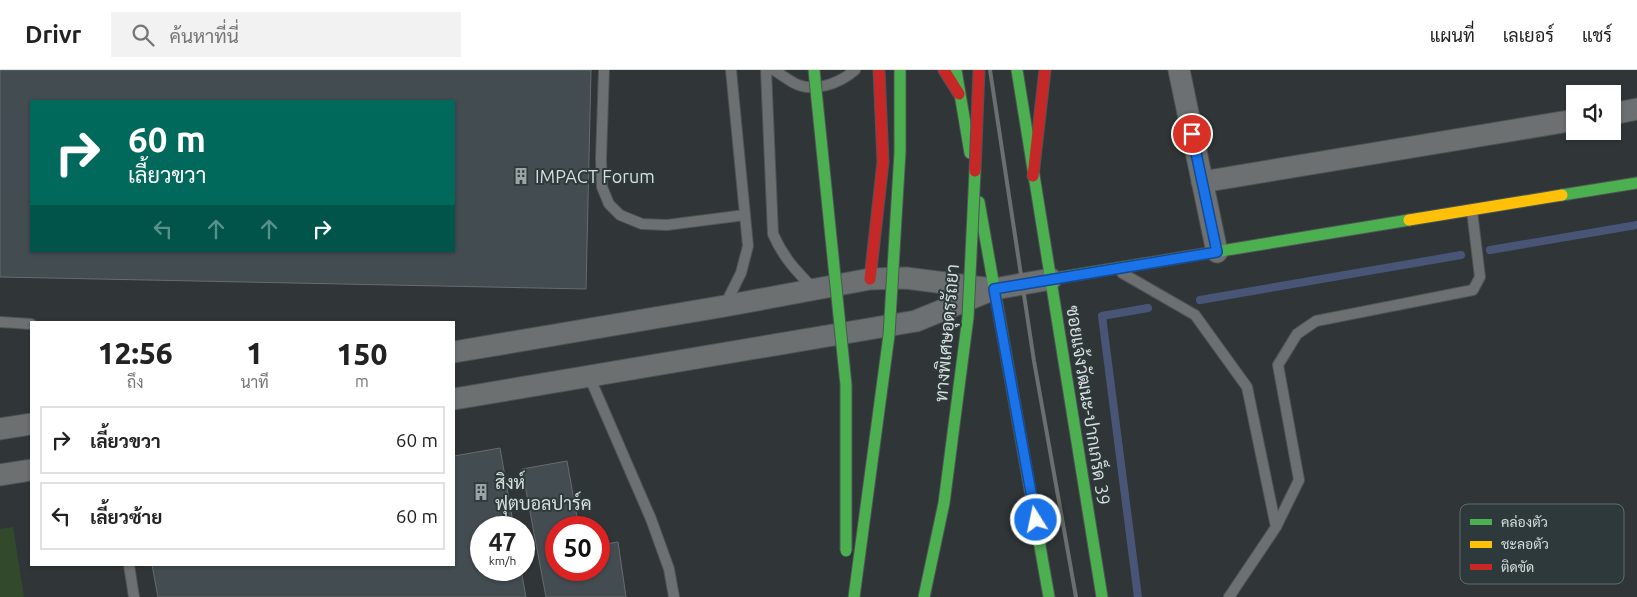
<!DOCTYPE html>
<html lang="th">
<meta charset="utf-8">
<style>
body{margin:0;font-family:Ubuntu,Sarabun,sans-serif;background:#f2f2f2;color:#222;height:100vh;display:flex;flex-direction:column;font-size:19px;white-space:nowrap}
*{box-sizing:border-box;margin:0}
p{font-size:16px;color:#767676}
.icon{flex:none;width:28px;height:28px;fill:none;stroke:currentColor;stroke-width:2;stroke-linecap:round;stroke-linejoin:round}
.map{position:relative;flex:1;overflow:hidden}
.panel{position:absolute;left:30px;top:251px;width:425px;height:245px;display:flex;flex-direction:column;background:#fff;border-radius:0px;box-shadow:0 1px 4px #0004}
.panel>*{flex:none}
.banner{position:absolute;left:30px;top:30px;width:425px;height:152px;border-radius:0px;box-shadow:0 1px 4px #0004;background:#00695c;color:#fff;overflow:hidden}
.controls{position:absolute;left:1566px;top:15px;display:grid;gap:10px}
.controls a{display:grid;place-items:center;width:55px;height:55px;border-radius:0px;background:#fff;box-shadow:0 1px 4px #0004;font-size:25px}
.speed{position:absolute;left:470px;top:446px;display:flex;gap:10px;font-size:25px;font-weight:700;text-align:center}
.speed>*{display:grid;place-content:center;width:65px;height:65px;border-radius:50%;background:#fff;box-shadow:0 1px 4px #0004;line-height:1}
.speed small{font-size:12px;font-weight:400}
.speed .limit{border:8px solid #d22;background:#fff;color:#111}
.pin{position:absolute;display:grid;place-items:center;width:42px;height:42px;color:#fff;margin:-21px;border:2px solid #fff;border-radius:50%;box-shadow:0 1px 5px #0007}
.me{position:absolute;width:55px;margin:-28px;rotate:350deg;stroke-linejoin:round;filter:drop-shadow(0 0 4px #0008)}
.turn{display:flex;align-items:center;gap:18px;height:105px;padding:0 15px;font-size:22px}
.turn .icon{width:65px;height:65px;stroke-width:2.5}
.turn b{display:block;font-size:35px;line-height:42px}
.lanes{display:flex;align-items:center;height:48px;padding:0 15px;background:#0003;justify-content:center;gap:25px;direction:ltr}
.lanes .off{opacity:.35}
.eta{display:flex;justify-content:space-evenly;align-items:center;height:85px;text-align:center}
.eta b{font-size:30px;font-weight:800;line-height:35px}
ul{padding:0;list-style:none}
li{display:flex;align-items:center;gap:15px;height:68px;margin:0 10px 8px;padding:0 5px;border:2px solid #e0e0e0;border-radius:0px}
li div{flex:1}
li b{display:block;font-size:19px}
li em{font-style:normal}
header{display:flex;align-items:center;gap:30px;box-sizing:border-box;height:70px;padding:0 25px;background:#fff;border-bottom:1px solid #e0e0e0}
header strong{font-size:24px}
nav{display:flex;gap:28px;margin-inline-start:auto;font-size:18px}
.search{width:350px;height:45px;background:#f2f2f2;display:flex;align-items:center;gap:12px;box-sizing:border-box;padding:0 18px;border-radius:0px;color:#767676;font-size:19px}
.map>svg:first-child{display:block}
</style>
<header>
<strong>Drivr</strong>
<div class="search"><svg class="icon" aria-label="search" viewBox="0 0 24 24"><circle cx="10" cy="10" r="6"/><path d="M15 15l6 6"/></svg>ค้นหาที่นี่</div>
<nav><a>แผนที่</a><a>เลเยอร์</a><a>แชร์</a></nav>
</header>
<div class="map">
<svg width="1637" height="527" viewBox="0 0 1637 527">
<rect width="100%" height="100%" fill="#303637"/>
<path fill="#33492c" d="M13,457L24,527H0V459Z"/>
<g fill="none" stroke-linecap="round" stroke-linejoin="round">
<path stroke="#495577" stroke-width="8" d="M1490,180L1637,155
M1200,230L1461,185
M1138,527L1102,246L1148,238"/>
</g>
<path fill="#424c51" stroke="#676b6d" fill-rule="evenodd" d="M0,0H591L586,219L0,207ZM31,31H454V181H31Z
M500,378L514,458H481V500H521L526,527H158L152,495H454V386Z
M567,391L579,458H556V500H599V475L618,472L626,527H546L522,399Z"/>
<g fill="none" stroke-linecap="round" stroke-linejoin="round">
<g stroke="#4e5455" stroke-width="12">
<path id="lane" d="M604,0L601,89L602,117L609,134L620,145L642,154L667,155L745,145
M766,0L773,164C783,187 796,201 814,219
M774,0C780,4 787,9 794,13C813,23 839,14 855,0
M1122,203L1195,245L1247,317L1276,457L1229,527
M725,235L741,203L748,176L731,0
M0,252L31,254
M589,306L651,449L669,499L674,527
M1276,457L1299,410L1278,295L1297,264L1316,251L1473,220L1480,207L1472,141
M129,495L134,527"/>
</g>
<g stroke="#4e5455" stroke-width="23">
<path id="street" d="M1179,0L1217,182
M1612,44L1637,39
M1202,112L1575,50
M454,282L725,236L870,209L906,208L984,218
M454,329L916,251L994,219L1051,209
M0,359L31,354
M0,405L31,400"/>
</g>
<g stroke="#4e5455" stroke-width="13">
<path id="fast" d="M956,0L970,83
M1017,0L1102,527
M1562,125L1637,113
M979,132L1049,527
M1051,209L1409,150"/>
</g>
<g stroke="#4e5455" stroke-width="13">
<path id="slow" d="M1409,150L1562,125"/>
</g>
<g stroke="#4e5455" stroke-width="13">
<path id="jam" d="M944,0L959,24
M1033,106L1045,0
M870,209L883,92L879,0"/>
</g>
<use href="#lane" stroke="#6c7070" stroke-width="10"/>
<use href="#street" stroke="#6c7070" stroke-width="21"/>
<use href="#fast" stroke="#4caf50" stroke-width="11"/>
<use href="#slow" stroke="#ffc107" stroke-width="11"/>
<use href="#jam" stroke="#c62828" stroke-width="11"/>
<path stroke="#6b6f6f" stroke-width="4" d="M990,0L1034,291L1076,527"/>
<g stroke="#4e5455" stroke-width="13" stroke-linecap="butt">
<path id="fast-bridge" d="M814,0L846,315V481
M854,527L889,265L900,82V0
M924,527L944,433L968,247L975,101"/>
</g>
<g stroke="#4e5455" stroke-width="13" stroke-linecap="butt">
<path id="jam-bridge" d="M975,101L979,0"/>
</g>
<use href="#fast-bridge" stroke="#4caf50" stroke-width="11"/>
<use href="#jam-bridge" stroke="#c62828" stroke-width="11"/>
</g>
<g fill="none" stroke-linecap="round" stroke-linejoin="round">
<g stroke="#114b97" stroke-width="12">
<path id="route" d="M1036,450L994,219L1217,182L1192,64"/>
</g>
<use href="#route" stroke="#1a73e8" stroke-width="9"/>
</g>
<defs>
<g id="building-bare" transform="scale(1.35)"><path d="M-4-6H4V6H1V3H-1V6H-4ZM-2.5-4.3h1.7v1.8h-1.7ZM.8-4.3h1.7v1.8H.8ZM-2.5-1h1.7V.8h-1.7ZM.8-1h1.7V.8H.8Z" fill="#9da4a4" stroke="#2d393a" stroke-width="2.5" paint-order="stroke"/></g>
</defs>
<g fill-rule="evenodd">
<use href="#building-bare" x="521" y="106"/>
<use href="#building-bare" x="481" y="422"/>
</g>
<g text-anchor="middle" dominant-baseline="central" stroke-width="4" stroke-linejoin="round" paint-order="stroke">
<g font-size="18" fill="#d8dfdf" stroke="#2d393a" text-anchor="start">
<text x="535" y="106">IMPACT Forum</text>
<text x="495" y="412">สิงห์<tspan x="495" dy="21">ฟุตบอลปาร์ค</tspan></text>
</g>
<g font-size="18" fill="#d8dfdf" stroke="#2d393a">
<text transform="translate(946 263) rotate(-85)">ทางพิเศษอุดรรัถยา</text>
<text transform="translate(1089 335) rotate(81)">ซอยแจ้งวัฒนะ-ปากเกร็ด 39</text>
</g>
</g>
<rect x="1460" y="434" width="164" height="80" rx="8" fill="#2d393a" stroke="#606b6c" stroke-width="1"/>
<rect x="1470" y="449" width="22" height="6" fill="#4caf50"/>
<rect x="1470" y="471" width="22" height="7" fill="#ffc107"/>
<rect x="1470" y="494" width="22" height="6" fill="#c62828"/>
<g font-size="14" fill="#d8dfdf">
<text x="1501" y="457">คล่องตัว</text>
<text x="1501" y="479">ชะลอตัว</text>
<text x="1501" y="502">ติดขัด</text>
</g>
</svg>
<div class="controls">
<a><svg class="icon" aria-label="sound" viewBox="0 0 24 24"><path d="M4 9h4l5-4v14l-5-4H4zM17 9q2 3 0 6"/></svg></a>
</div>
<div class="speed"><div>47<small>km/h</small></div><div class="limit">50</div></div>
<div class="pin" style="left:1192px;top:64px;background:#d93025"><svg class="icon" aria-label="arrive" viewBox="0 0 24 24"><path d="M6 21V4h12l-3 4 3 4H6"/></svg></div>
<svg class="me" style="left:1036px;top:450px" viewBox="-20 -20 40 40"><circle r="17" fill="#1a73e8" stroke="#fff" stroke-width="3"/><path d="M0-11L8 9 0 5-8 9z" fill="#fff"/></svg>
<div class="banner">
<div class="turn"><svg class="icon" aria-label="right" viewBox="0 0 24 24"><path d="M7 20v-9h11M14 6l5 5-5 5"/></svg><div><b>60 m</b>เลี้ยวขวา</div></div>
<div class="lanes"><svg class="icon off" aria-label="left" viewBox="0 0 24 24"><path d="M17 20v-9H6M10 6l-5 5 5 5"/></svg><svg class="icon off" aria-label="ahead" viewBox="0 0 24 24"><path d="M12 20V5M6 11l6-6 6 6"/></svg><svg class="icon off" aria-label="ahead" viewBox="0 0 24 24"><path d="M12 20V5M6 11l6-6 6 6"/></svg><svg class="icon" aria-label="right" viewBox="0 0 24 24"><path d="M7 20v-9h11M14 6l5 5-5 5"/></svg></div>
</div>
<section class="panel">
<div class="eta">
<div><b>12:56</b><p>ถึง</p></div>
<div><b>1</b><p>นาที</p></div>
<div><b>150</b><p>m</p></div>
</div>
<ul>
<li><svg class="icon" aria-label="right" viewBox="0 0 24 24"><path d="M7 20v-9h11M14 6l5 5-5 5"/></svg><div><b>เลี้ยวขวา</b></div><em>60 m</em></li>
<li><svg class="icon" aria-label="left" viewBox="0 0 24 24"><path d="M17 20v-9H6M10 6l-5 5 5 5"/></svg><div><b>เลี้ยวซ้าย</b></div><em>60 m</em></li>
</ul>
</section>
</div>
